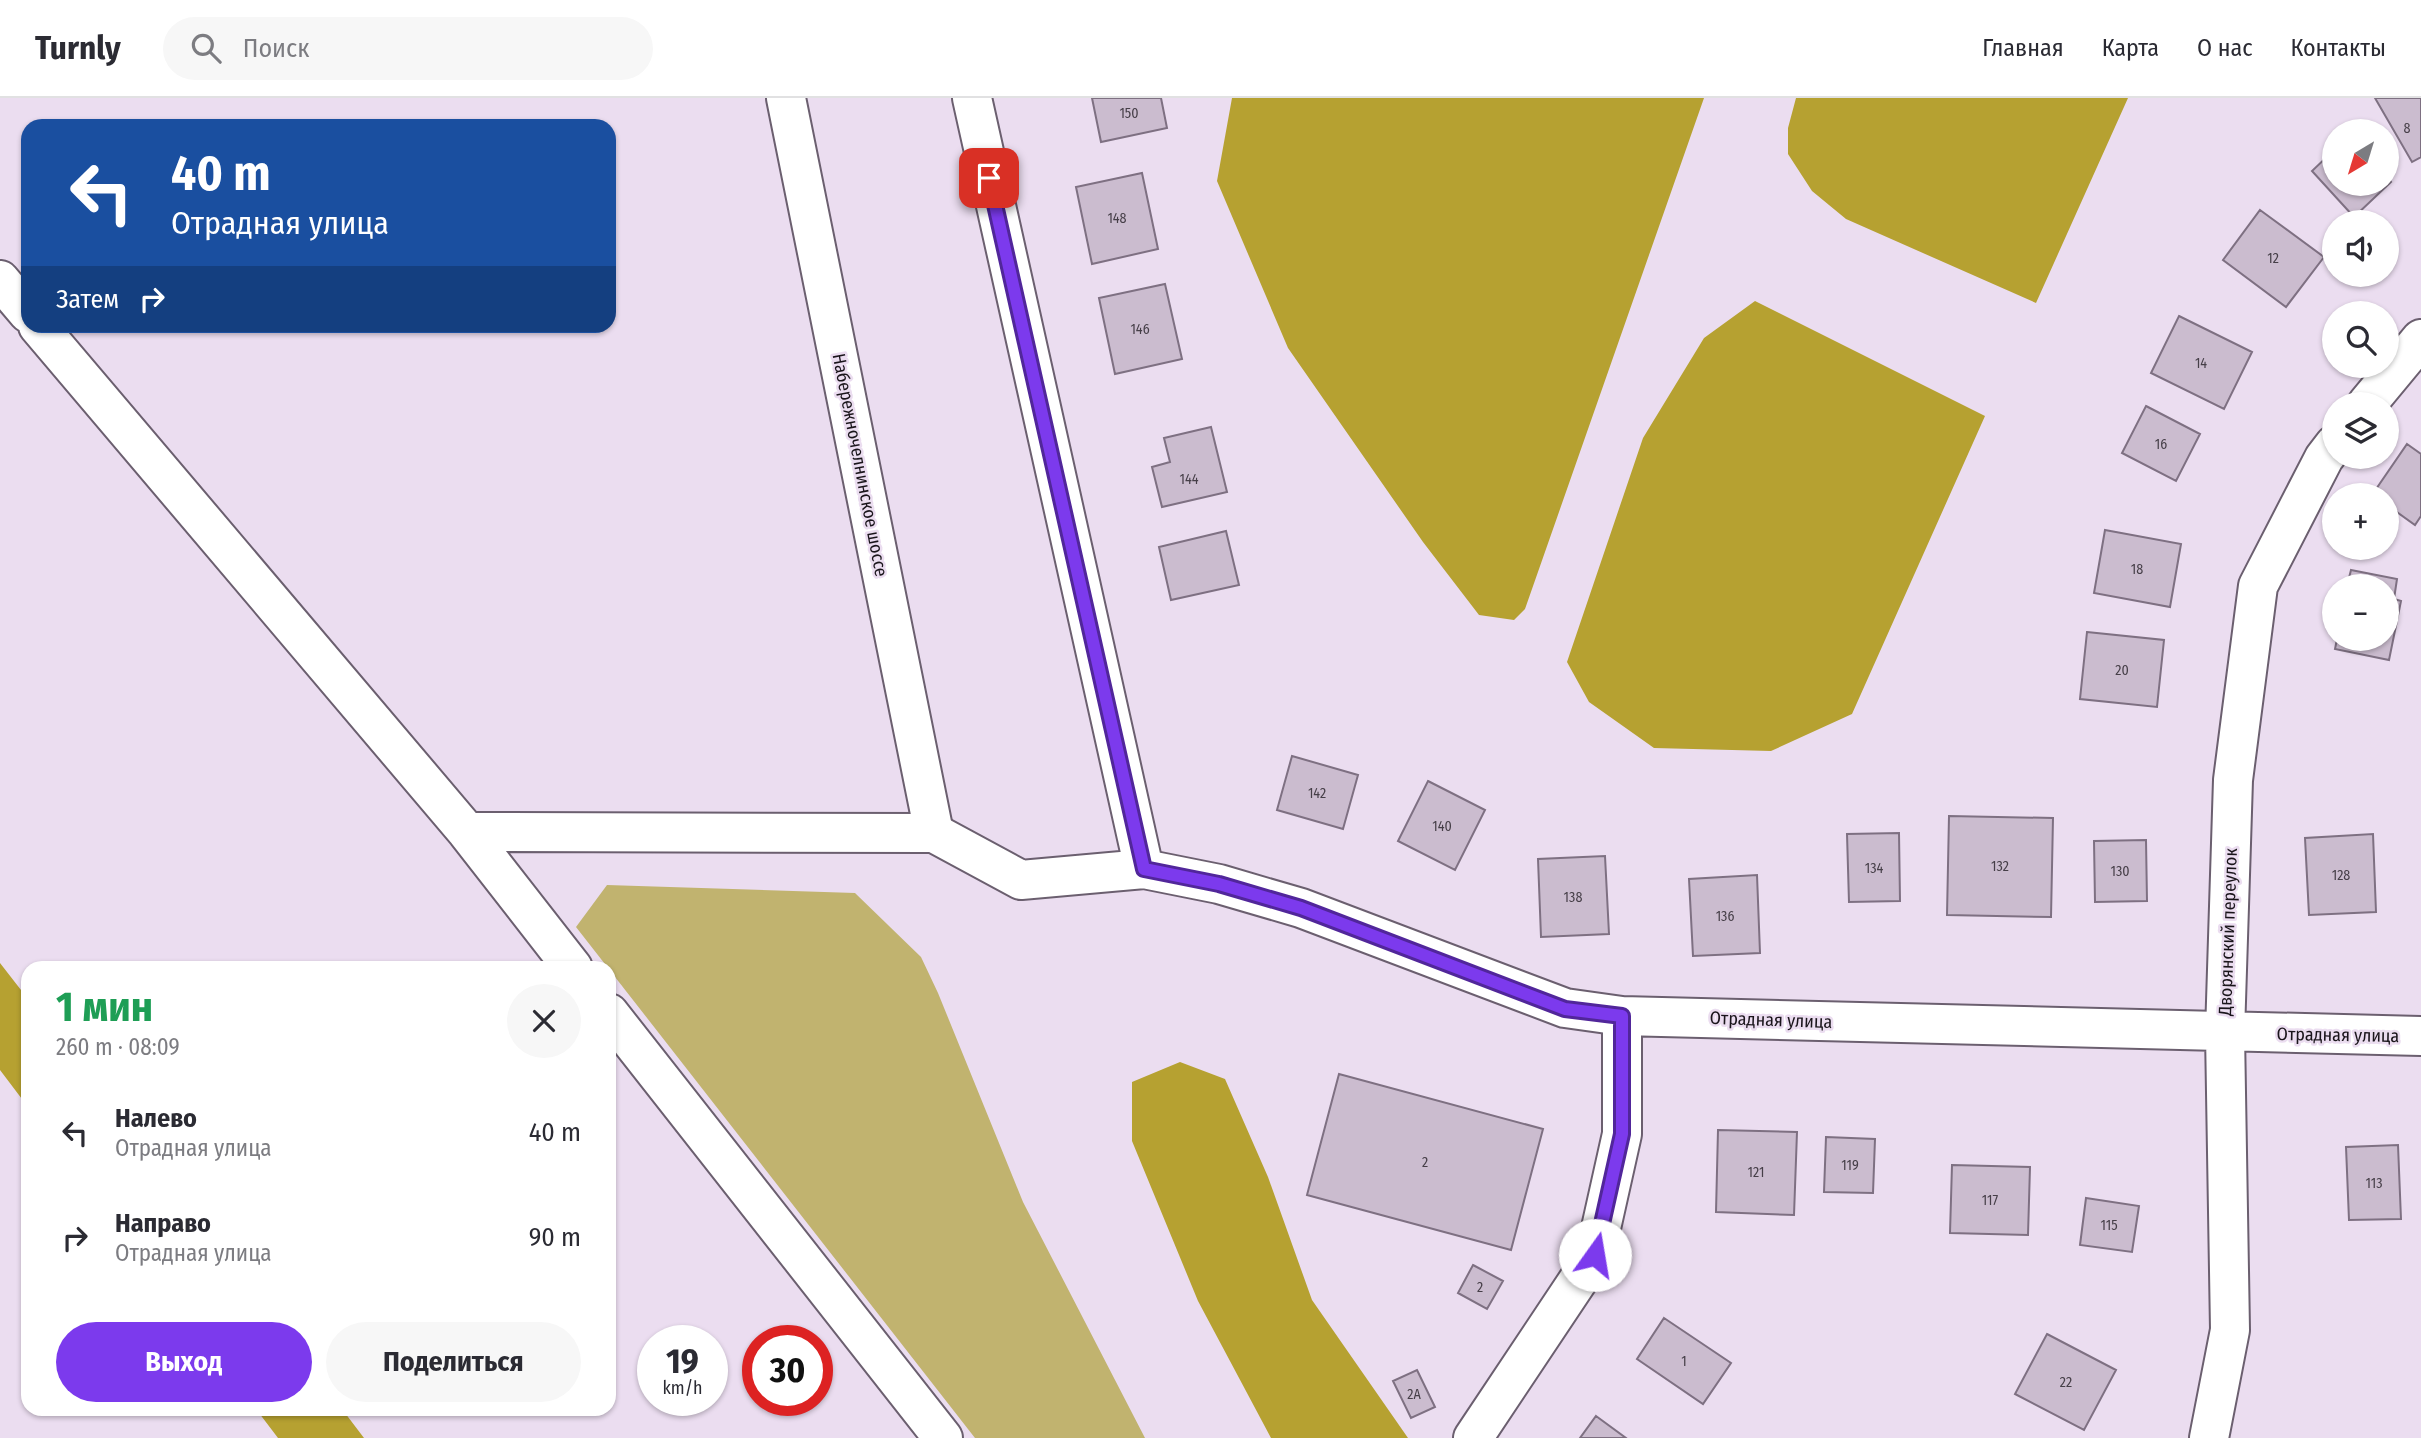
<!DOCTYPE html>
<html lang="ru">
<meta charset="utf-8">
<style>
body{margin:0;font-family:"Fira Sans Condensed",sans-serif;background:#f7f7f7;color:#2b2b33;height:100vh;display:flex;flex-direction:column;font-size:26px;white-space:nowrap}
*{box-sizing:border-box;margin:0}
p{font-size:23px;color:#7c7c81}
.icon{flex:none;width:38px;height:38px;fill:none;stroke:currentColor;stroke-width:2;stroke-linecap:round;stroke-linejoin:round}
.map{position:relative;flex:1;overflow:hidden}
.details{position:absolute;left:21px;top:863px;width:595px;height:455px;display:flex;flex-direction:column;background:#fff;border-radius:21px;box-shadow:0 2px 5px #0004}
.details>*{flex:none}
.top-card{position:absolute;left:21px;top:21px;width:595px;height:214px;border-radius:21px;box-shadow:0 2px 5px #0004;background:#1a4fa0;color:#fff;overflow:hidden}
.needle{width:46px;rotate:218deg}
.fabs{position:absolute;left:2322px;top:21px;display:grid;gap:14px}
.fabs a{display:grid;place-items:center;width:77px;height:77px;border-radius:50%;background:#fff;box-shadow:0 2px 5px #0004;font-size:35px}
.speed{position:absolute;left:637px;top:1227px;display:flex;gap:14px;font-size:35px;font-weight:700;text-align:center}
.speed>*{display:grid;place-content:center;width:91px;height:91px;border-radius:50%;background:#fff;box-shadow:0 2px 5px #0004;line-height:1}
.speed small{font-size:18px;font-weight:400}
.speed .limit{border:10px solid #d22;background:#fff;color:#111}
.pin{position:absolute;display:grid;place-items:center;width:60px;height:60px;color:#fff;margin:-30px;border-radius:14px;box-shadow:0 4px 10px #0006}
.me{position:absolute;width:77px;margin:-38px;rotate:13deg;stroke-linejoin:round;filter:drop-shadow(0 0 5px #0008)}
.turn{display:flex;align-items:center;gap:24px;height:147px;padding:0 35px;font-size:32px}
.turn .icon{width:91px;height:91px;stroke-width:2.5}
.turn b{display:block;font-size:49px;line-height:60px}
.then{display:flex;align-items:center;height:66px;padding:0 35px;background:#0003;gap:14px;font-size:26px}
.round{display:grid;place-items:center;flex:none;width:74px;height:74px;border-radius:37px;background:#f7f7f7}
.headline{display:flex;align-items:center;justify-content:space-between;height:119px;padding:0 35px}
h1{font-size:42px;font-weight:700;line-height:52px;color:#1e9e55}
.cta{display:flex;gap:14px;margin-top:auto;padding:14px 35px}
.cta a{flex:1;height:80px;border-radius:42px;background:#7c3aed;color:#fff;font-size:28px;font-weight:700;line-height:80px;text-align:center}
.cta a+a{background:#f7f7f7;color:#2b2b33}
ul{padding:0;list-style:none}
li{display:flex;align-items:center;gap:21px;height:105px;padding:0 35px}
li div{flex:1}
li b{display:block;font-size:26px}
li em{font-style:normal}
header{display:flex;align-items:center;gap:42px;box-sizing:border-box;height:98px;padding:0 35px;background:#fff;border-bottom:2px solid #e1e1e2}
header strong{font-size:33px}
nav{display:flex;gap:38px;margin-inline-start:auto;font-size:24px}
.search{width:490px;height:63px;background:#f7f7f7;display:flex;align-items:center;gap:18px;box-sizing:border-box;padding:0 24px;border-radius:38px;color:#7c7c81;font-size:26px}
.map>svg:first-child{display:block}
</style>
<header>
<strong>Turnly</strong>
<div class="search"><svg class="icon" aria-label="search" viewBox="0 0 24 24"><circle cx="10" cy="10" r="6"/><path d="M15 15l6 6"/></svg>Поиск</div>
<nav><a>Главная</a><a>Карта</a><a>О нас</a><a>Контакты</a></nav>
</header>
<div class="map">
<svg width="2421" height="1340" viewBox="0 0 2421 1340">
<rect width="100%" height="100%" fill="#ebddf0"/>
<path fill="#c1b36f" d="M607,787L855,795L921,859L938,895L1023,1104L1145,1340H975L576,829Z"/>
<path fill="#b6a131" d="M1232,0H1704L1525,511L1514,522L1479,517L1423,444L1288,250L1217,83Z
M1796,0H2128L2036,205L1846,121L1812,93L1788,56V30Z
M1755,203L1985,318L1852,616L1771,653L1654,650L1589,604L1567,564L1643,340L1704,240Z
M0,865L28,901V1009L0,972Z
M1180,964L1225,981L1268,1079L1312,1202L1408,1340H1271L1198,1203L1132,1043V984Z
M256,1311H342L364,1340H278Z"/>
<path fill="#cbbccf" stroke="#7e7082" stroke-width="2" d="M1092,0H1161L1167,30L1101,44Z
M2375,0H2421V59L2412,64Z
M2334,52V86H2387V79L2391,84L2354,119L2312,73Z
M1142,75L1158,151L1092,166L1076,89Z
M2260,112L2324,159L2286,209L2223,162Z
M1165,186L1182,261L1115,276L1099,200Z
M2179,218L2252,254L2224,311L2151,275Z
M2146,308L2200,336L2176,383L2122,355Z
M1211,329L1227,394L1162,409L1152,369L1170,364L1164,340Z
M2407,346L2421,356V418L2415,427L2387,407V397H2372Z
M2105,432L2181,446L2170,509L2094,495Z
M1226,433L1239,487L1171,502L1159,449Z
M2351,472L2397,481L2394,501L2401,503L2389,562L2335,551L2337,541H2387V488H2347Z
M2087,534L2164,542L2157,609L2080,601Z
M1292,658L1358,677L1343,731L1277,712Z
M1428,683L1485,712L1455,772L1398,743Z
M1949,718L2053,720L2051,819L1947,817Z
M1899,735L1900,803L1849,804L1847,736Z
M2373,736L2376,814L2309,817L2305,740Z
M2146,742L2147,803L2095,804L2094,743Z
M1605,758L1609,836L1541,839L1538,761Z
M1757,777L1760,855L1693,858L1689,781Z
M1339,976L1543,1031L1511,1152L1307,1097Z
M1718,1032L1797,1034L1794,1117L1716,1114Z
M1826,1039L1875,1041L1873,1095L1824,1094Z
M2398,1047L2401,1121L2349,1122L2346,1049Z
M1952,1067L2030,1069L2028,1137L1950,1135Z
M2086,1100L2139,1108L2132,1154L2080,1147Z
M1473,1167L1503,1183L1487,1211L1458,1195Z
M1664,1220L1731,1265L1703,1306L1637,1261Z
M2047,1236L2116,1272L2084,1332L2015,1296Z
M1417,1272L1435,1309L1411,1320L1393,1283Z
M1596,1318L1626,1340H1580Z"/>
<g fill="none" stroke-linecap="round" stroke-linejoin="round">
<g stroke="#6b5f6f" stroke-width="42">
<path id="minor" d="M972,0L1144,771
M2367,306L2421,241
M934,735L1021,782L1144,771L1219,786L1301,810L1565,910L1622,918L2421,938
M1473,1340L1595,1157L1622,1036V918
M2209,1340L2230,1232L2225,935L2233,682L2258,488L2324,360L2334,347"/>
</g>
<g stroke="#6b5f6f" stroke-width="42">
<path id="major" d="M0,182L28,215
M38,228L467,734L573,870
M467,734L934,735L786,0
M609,915L943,1340"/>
</g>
<use href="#minor" stroke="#fff" stroke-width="38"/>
<use href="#major" stroke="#fff" stroke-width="38"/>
</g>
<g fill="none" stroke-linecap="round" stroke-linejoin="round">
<g stroke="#51269a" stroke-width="18">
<path id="route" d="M989,80L1144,771L1219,786L1301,810L1565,911L1622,918V1036L1595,1157"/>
</g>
<use href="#route" stroke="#7c3aed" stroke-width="12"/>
</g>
<g text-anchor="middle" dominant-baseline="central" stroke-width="5" stroke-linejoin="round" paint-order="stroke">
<g font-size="14" fill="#463f48">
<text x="1129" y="15">150</text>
<text x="2407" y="30">8</text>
<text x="1117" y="120">148</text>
<text x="2273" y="160">12</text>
<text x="1140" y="231">146</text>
<text x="2201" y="265">14</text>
<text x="2161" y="346">16</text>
<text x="1189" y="381">144</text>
<text x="2137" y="471">18</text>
<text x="2122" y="572">20</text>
<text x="1317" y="695">142</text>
<text x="1442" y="728">140</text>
<text x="2000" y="768">132</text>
<text x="1874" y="770">134</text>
<text x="2120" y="773">130</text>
<text x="2341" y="777">128</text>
<text x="1573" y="799">138</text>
<text x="1725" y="818">136</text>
<text x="1425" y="1064">2</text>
<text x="1850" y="1067">119</text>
<text x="1756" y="1074">121</text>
<text x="2374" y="1085">113</text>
<text x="1990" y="1102">117</text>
<text x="2109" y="1127">115</text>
<text x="1480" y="1189">2</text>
<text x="1684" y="1263">1</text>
<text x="2066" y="1284">22</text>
<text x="1414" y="1296">2А</text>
</g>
<g font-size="18" fill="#1a151b" stroke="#ebddf0">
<text transform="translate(860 367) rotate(79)">Набережночелнинское шоссе</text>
<text transform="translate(2228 834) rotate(-88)">Дворянский переулок</text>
<text transform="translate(1771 922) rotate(2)">Отрадная улица</text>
<text transform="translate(2338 937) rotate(1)">Отрадная улица</text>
</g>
</g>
</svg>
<div class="fabs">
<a><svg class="needle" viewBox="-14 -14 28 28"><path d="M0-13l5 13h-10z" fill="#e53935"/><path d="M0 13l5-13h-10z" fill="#7c7c81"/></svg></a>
<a><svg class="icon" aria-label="sound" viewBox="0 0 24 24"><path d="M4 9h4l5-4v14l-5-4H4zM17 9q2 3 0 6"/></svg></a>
<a><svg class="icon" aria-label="search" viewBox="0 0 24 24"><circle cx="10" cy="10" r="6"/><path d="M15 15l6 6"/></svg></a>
<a><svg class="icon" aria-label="layers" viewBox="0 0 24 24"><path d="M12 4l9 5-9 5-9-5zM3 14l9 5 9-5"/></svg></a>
<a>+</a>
<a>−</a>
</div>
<div class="speed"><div>19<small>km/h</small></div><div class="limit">30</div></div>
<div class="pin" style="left:989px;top:80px;background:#d93025"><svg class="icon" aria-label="arrive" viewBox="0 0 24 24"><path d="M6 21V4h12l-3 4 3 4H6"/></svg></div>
<svg class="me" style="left:1595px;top:1157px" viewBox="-20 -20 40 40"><circle r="19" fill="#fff"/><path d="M0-13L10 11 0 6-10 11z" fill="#7c3aed"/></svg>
<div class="top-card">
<div class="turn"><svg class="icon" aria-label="left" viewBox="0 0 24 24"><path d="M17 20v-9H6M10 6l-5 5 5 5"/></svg><div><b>40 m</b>Отрадная улица</div></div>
<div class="then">Затем<svg class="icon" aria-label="right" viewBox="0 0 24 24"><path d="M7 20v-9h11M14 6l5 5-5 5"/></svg></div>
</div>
<section class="details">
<div class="headline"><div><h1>1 мин</h1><p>260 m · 08:09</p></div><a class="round"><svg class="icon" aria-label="close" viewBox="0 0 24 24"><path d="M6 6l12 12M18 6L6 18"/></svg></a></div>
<ul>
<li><svg class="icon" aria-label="left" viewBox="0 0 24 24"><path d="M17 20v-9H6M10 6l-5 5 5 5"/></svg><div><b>Налево</b><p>Отрадная улица</p></div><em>40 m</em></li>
<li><svg class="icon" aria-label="right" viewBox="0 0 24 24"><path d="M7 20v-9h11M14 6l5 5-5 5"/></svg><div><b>Направо</b><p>Отрадная улица</p></div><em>90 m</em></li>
</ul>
<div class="cta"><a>Выход</a><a>Поделиться</a></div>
</section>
</div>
